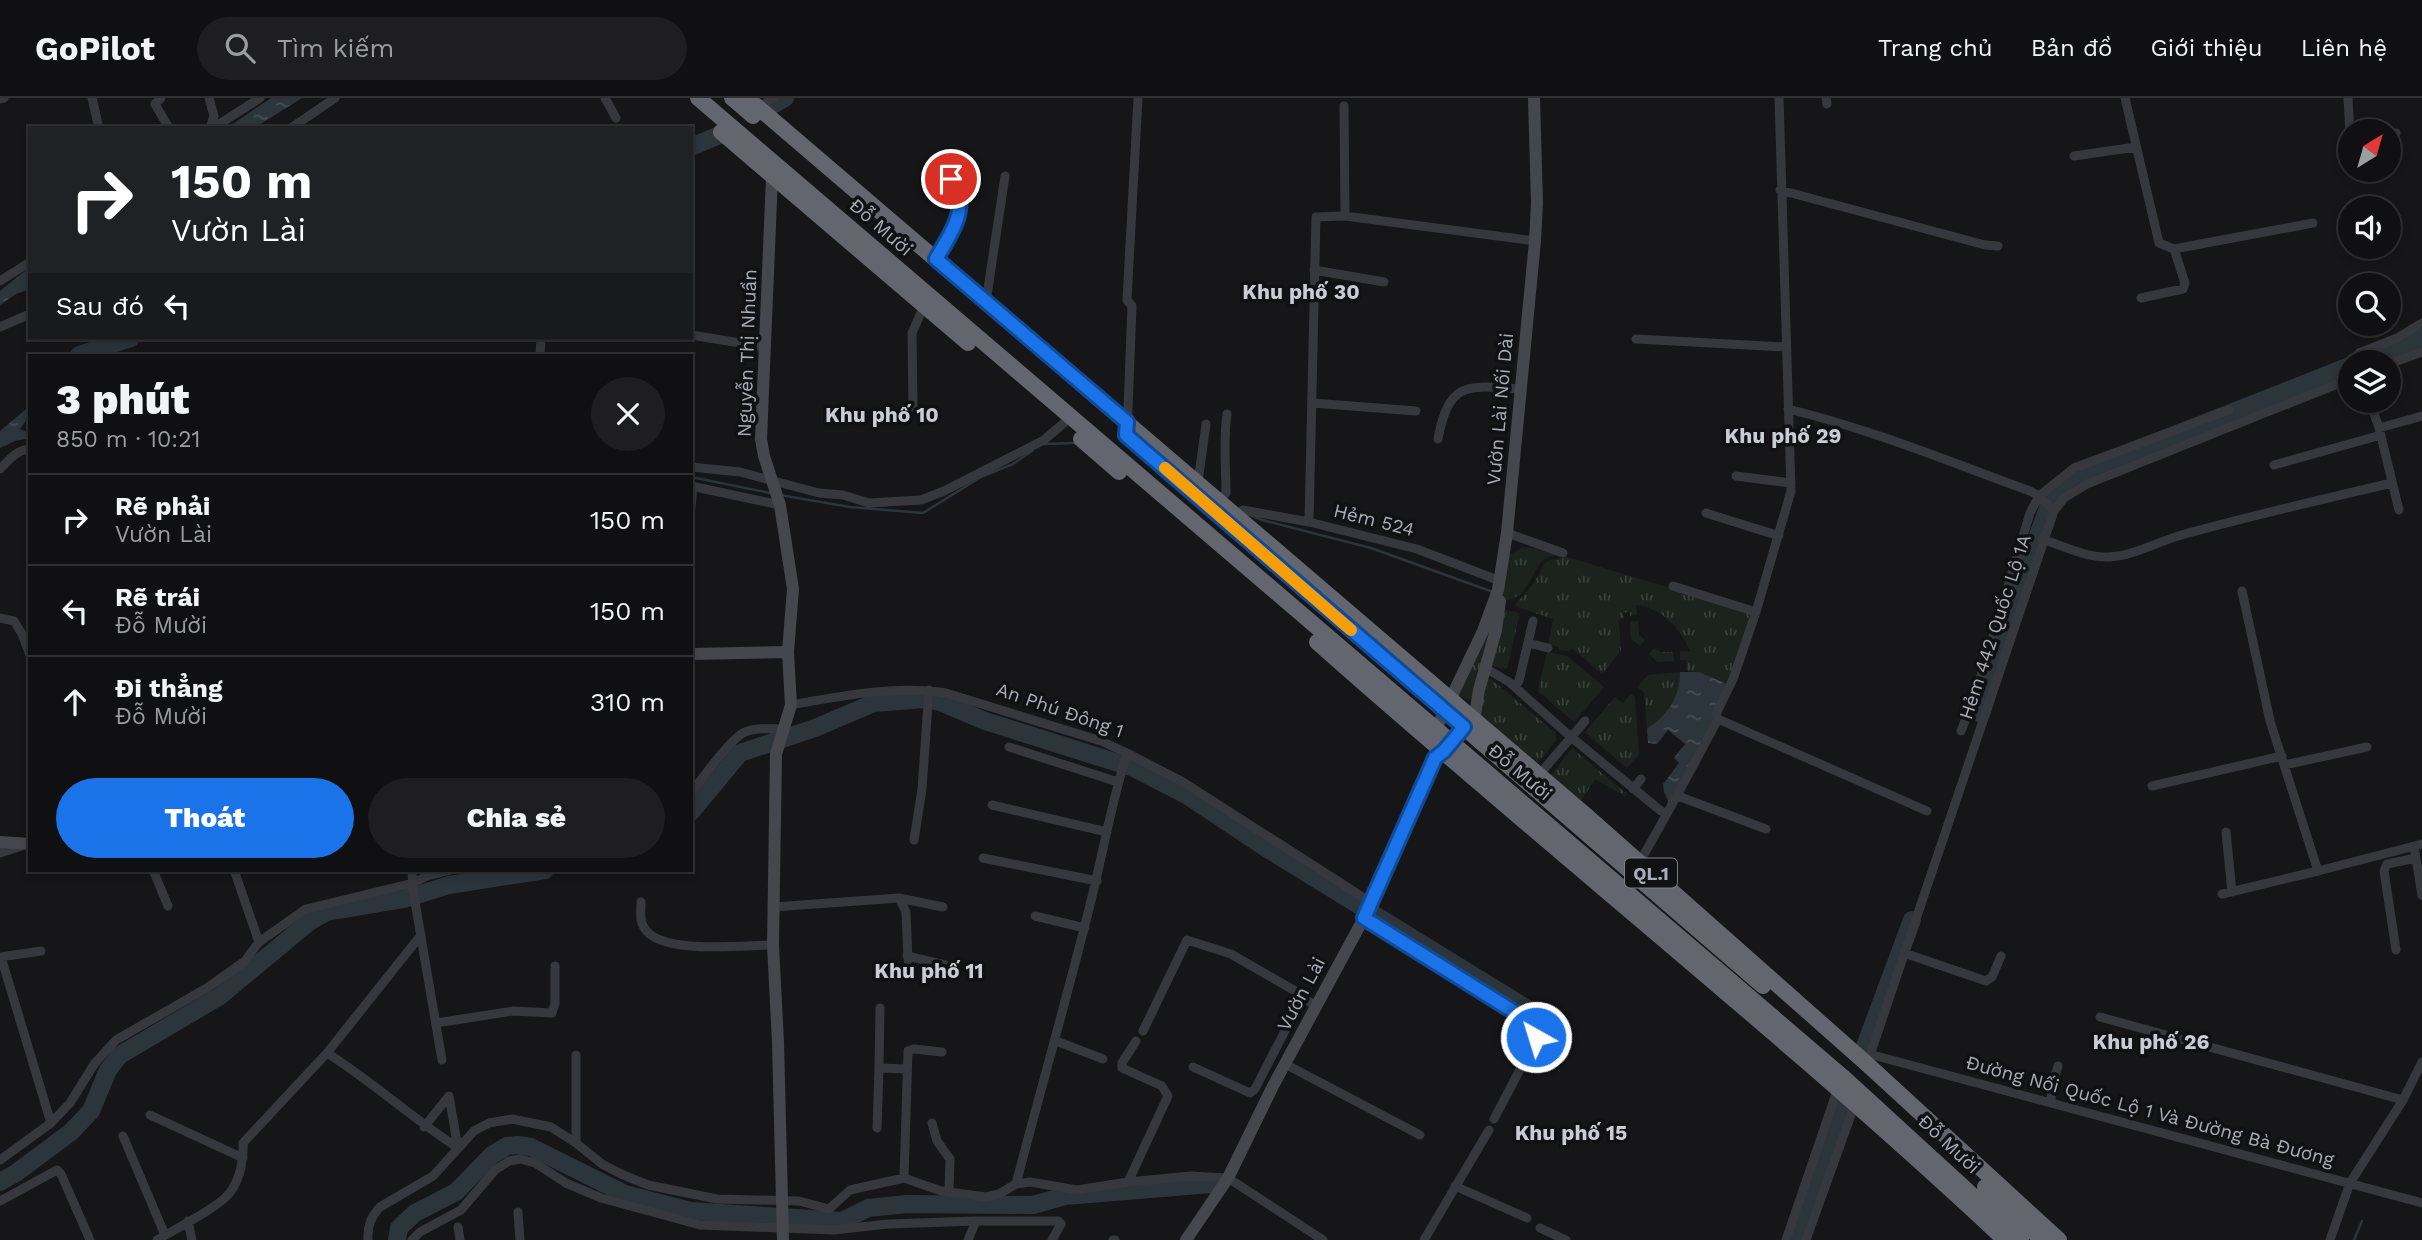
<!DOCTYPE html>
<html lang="vi">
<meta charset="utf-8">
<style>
body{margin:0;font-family:"Work Sans",sans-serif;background:#1e1e20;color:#f1f3f6;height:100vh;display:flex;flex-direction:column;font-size:26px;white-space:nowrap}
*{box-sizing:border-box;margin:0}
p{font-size:23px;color:#9c9d9f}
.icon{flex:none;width:38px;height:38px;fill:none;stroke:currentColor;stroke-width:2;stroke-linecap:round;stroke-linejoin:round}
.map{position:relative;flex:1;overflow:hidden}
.panel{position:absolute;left:28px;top:256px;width:665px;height:518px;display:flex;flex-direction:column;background:#101012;border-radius:0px;box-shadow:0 4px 10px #0003,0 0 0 2px #303032}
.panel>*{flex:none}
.banner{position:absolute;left:28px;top:28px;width:665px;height:214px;border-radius:0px;box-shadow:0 4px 10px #0003,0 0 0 2px #303032;background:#202124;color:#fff;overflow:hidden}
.needle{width:46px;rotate:37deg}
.fabs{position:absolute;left:2338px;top:21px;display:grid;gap:14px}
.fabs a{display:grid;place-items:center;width:63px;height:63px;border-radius:50%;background:#101012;box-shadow:0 4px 10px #0003,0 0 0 2px #303032;font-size:35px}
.pin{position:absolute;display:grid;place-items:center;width:60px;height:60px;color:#fff;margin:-30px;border:4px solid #fff;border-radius:50%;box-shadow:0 2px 7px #0007}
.me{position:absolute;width:77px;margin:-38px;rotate:321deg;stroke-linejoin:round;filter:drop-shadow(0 0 5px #0008)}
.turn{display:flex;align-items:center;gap:24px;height:147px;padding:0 28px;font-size:32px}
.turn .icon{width:91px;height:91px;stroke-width:2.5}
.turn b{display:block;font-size:49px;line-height:60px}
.then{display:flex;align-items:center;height:66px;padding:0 28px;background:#0003;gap:14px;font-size:26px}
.round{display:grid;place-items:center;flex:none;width:74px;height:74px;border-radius:37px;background:#1e1e20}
.head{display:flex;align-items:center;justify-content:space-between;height:119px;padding:0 28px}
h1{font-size:42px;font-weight:800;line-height:52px}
.action{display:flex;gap:14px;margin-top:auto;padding:14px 28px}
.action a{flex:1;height:80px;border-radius:42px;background:#1a73e8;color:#fff;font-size:28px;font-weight:800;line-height:80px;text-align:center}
.action a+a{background:#1e1e20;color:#f1f3f6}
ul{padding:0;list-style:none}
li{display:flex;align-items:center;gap:21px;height:91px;padding:0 28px;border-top:2px solid #303032}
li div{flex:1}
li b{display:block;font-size:26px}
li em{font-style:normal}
header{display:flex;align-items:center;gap:42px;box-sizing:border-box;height:98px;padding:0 35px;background:#101012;border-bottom:2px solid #303032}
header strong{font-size:33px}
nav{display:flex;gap:38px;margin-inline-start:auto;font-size:24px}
.search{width:490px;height:63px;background:#1e1e20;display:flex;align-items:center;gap:18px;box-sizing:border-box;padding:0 24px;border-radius:38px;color:#9c9d9f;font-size:26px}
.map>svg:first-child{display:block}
</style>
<header>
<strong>GoPilot</strong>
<div class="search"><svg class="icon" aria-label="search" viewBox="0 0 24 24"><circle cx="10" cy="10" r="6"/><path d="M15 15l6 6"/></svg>Tìm kiếm</div>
<nav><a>Trang chủ</a><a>Bản đồ</a><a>Giới thiệu</a><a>Liên hệ</a></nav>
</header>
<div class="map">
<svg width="2422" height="1142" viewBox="0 0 2422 1142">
<defs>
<pattern id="grass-tufts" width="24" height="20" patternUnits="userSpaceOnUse" patternTransform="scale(1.75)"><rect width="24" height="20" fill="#1c231d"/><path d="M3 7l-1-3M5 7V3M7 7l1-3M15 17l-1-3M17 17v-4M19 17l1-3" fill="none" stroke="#3a403c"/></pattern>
<pattern id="water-ripples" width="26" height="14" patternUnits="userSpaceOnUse" patternTransform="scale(1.75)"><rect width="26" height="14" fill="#2c353c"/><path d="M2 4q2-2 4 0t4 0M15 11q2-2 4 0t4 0" fill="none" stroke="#485056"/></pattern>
</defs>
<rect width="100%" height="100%" fill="#161618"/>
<path fill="url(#grass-tufts)" d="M1524,449L1551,453L1556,457C1550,459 1544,460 1540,465C1531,478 1525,502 1505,502L1503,500L1507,458Z
M1567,459L1753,515L1727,586L1699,574L1687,573L1686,562H1680V553H1690C1681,531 1661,509 1636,507L1637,517L1630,518L1629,514L1623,515L1624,520L1619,522L1621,553L1602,576L1572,550L1569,553L1559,552V549L1548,547L1553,521L1520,510L1515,507L1534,485L1544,466L1550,462Z
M1505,512L1520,515L1507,571L1492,568Z
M1493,521L1474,603L1457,598Z
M1638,523L1639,537L1645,542L1640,548L1631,541L1630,524Z
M1654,550L1660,554H1673L1674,563L1658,564L1649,556Z
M1547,554L1567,558L1604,589L1574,624L1538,593Z
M1680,574C1680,599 1669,619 1647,631L1644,594L1637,589L1648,577Z
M1491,581L1556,635V643L1536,667L1479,618L1488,582Z
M1631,596L1635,599L1639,656L1627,670L1585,634L1615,599L1623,605Z
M1572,650L1627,696L1625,698L1595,681L1580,705L1549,679Z"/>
<path fill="url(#water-ripples)" d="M271,0H302L254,30H227Z
M30,169V191L16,196L0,207V193Z
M30,308V317L20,331L30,335V340L15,343L0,350V333Z
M1680,574H1699L1727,586L1713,617V625L1669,705L1664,694L1663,686L1679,665L1674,660L1685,646L1668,632L1657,646L1648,645L1647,631C1668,617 1680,599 1680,574Z"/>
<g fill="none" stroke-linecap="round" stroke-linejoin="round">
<path stroke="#2c353c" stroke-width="2.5" d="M1044,346L1075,345
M691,379L770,395
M780,397L850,409L923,415L981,379L1013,366L1032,353
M1250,417L1262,422L1371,450L1493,494
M2354,1142L2362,1123"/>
<path stroke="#2c353c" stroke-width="18" d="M771,8L785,0
M691,49L717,38
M79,257L131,240
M2361,264L2422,240
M1981,616L2026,470L2048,410L2057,391L2069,381L2093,369L2350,268
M691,714L740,655L815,630L874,605L924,601L940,604L985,623L1134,670L1188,698L1266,750L1529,912
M1864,951L1912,822
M0,1084L16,1075L71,1034L91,1013L108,972L120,957L220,898L309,824L327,814L404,801L449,787L545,772
M397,1142L399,1130L415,1115L456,1094L492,1057L507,1048L517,1047L531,1049L625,1096L691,1113L842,1123L868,1110L907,1106L1033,1107L1065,1098L1211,1086
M1796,1142L1846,1002"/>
<path stroke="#37383d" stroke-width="9" d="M92,0L99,30
M161,0L155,6L169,30
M209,0L214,18L210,30
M605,0L616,20
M1826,0L1827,6
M2125,0L2159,145L2174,151L2185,185L2183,191L2141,200
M2348,0L2350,37
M0,1L4,0
M1344,8L1345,118
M758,9L774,0
M213,30L260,0
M291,30L335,0
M2389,35H2396
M2074,58L2136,49
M1780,92L1985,147L1998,148
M2174,151L2313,125
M936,161L957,126L958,91L951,81V61
M1314,172L1384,184
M0,183L30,164
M986,204L1005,78
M0,229L30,216
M691,237L765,249
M1636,241L1786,249
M540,257L541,240
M2357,264L2356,259L2359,255L2397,240L2422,225
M2389,266L2422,254
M2370,303L2379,330L2399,412
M1313,305L1416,313
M913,309L912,235L924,208
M1788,311C1870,331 1950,364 2030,393L2039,398L2054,413
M2379,330L2422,318
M1127,337L1132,208L1127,202L1138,0
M1438,341C1449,281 1469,288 1521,291
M2274,367L2381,337
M691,369L740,374L819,395L843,397L869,405L921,402L944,393L1044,342L1071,319
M0,371C8,363 18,350 30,352
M1736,378L1791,385
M1198,384L1206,326
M691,388L780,407
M1219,402L1226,395C1226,369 1223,342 1227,316
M691,409L693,388
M1706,415L1779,438
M1235,416L1243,412L1309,424L1417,451L1500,483
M1309,424L1316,119L1345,118L1535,143
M1507,435L1563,455
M2042,441C2063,448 2087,460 2109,459C2134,458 2161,442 2185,436C2254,417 2323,401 2392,385
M1673,488L1756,514
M2242,493L2270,623L2318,773L2422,746
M0,520L14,523L22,536L30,557
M1528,545L1548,550
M1487,571L1509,584L1571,639L1661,713
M1515,589L1519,583L1533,523
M791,607C842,598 893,587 946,595L1101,643L1127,655L1183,684L1372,805
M1718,621L1927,713
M1961,633L1975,598L2030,415L2039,398L2074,370L2229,312
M1009,649L1118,684
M2284,667L2367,649
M1538,678L1585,623
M2152,688L2282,658
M1633,691L1641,681
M691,695C701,682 732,639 745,634C757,629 771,631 783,631
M1678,698L1766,731
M992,707L1107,734
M2226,734L2232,794
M914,742L922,691L929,592
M2415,754L2422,797
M0,755L22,748
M983,760L1097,783
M1639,765C1667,717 1692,670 1718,621L1716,616L1733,581L1756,514L1791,393L1779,0
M153,772L168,808
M234,772L259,844
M412,772L413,792L442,962
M2222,796L2318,773
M899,800L906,814L908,862
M641,804C641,814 639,823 645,831C662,857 743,847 773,847
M773,809L899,800L943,809
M1035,818L1085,830
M1364,820L1535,927L1538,932L1537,939L1494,1021
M2396,852L2384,773L2387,766L2416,760
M1904,855L1986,883L1992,879L2001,858
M907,858L954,869
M0,859L41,853
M1,859L51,1025
M880,910L879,970L907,971
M2100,919L2403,1002
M436,925L513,913L552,915L555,905V868
M1143,933L1187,842L1231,856L1297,894L1316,909
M1056,943L1103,961
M327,955C373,984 413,1021 458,1050
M1869,956L2422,1105
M576,957V1045
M1285,966L1420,1037
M1867,966L2054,413L2064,400L2087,386L2350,281
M1193,969L1250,995L1255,991L1303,898
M449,998L458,1050
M2051,1004L2052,988L2058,968
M150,1017L243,1060
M932,1025L937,1043L950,1061L949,1093
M424,1029L449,998
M877,1030L879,970
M123,1038L165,1137
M0,1062L51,1025L70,1005L95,965L116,942L207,890L245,863L259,844L306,811L413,785L427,778L451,772
M904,1080L908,953L914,951L942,954
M1128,1084L1168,998L1162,988L1122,970V965L1136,943
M1016,1086C1040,994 1066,903 1089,811C1102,760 1111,706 1127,655
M1455,1088L1527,1120
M0,1103L57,1072L61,1076L90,1142
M518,1114L520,1142
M188,1123L192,1142
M458,1129L460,1142
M1540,1130L1566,1142
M157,1142C173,1132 222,1108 231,1093C240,1081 244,1060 243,1045L327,955L421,837
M368,1142C367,1128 371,1119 380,1109L433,1078L474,1033L489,1025L512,1021L551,1029L576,1045L602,1066L621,1076L648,1087L717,1101L799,1103L829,1111L850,1092L904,1080L941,1093L986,1099L999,1096L1016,1086L1030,1084L1077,1092L1128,1084L1191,1078L1207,1079L1228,1080L1323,1142
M412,1142L420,1134L461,1112L495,1072L509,1063L520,1061L535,1065L566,1085L601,1100L700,1127L834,1132L888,1126L976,1123H1058L1061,1126L1052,1142
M968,1142L976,1123
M1113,1142H1115
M1424,1142L1489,1032
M1786,1142L1838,990
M1806,1142L1856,1003
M2330,1142L2350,1085L2403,1002L2422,964"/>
<path stroke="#45474d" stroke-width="12" d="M776,71L772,79L761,341L764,358L780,407L793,491L788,554L791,607L776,656L773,847L778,944L783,1142
M691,556L788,554
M1446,651L1464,629L1474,623L1479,592L1496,532L1500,503
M0,744L30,746
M1186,1142L1228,1080L1273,988L1372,805L1435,660L1436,631L1483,533L1498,492L1507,435L1535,143L1537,105L1534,0"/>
<path stroke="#63666e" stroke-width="16" d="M698,0L1843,979L2021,1142
M732,0L753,18
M747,0L1588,719L1867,966L2059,1142
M721,34L968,245
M1081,341L1119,374
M1179,383L1763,888
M1317,544C1544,746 1783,934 2005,1142
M1985,1089L2042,1142"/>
</g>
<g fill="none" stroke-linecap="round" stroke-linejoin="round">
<g stroke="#114b97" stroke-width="18">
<path id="route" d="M951,81C971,110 951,135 936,161L1127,324L1126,337L1464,629L1444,653L1435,660L1364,820L1535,927L1538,932L1536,939"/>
</g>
<use href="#route" stroke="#1a73e8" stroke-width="12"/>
<path stroke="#f59e0b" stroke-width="12" d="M1165,370L1351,532"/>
</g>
<g text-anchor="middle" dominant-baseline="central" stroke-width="7" stroke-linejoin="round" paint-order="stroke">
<rect fill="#111113" stroke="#7b7e86" stroke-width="2" x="1625" y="760.5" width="52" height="29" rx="5"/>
<g font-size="18" font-weight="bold" fill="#a8adb8">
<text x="1651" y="775">QL.1</text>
</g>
<g font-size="19" fill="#a8adb8" stroke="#111113">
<text transform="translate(881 129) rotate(41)">Đỗ Mười</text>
<text transform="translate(747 255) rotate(-88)">Nguyễn Thị Nhuần</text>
<text transform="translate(1500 311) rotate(-85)">Vườn Lài Nối Dài</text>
<text transform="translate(1374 422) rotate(14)">Hẻm 524</text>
<text transform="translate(1995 529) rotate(-72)">Hẻm 442 Quốc Lộ 1A</text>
<text transform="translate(1060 612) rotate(19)">An Phú Đông 1</text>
<text transform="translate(1520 674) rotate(40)">Đỗ Mười</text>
<text transform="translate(1301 896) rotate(-62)">Vườn Lài</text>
<text transform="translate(2150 1013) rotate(15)">Đường Nối Quốc Lộ 1 Và Đường Bà Đương</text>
<text transform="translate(1949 1046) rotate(43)">Đỗ Mười</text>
</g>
<g font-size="21" font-weight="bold" fill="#c9ccd4" stroke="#111113">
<text x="1301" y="193">Khu phố 30</text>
<text x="882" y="316">Khu phố 10</text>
<text x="1783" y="337">Khu phố 29</text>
<text x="929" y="872">Khu phố 11</text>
<text x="2151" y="943">Khu phố 26</text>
<text x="1571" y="1034">Khu phố 15</text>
</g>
</g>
</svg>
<div class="fabs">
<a><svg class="needle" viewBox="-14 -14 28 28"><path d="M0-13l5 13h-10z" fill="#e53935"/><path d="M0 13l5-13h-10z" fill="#9c9d9f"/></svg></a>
<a><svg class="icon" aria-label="sound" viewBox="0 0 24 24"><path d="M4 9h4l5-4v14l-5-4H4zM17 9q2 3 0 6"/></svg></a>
<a><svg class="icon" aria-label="search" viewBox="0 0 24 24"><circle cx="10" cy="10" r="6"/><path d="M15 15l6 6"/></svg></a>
<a><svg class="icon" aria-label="layers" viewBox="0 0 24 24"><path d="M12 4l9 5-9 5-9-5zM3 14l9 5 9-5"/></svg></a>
</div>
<div class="pin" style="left:951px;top:81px;background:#d93025"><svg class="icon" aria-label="arrive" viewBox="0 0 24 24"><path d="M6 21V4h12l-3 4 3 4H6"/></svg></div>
<svg class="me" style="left:1536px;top:939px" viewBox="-20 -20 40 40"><circle r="17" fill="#1a73e8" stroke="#fff" stroke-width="3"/><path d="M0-11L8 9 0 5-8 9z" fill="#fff"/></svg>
<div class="banner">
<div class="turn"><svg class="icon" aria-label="right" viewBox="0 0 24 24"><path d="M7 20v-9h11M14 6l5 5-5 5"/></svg><div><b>150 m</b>Vườn Lài</div></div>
<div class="then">Sau đó<svg class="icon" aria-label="left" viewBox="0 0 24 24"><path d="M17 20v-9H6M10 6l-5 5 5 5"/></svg></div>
</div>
<section class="panel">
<div class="head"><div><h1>3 phút</h1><p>850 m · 10:21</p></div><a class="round"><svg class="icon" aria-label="close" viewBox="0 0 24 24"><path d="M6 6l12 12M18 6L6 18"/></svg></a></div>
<ul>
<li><svg class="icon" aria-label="right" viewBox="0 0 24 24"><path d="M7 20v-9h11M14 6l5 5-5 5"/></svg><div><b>Rẽ phải</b><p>Vườn Lài</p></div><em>150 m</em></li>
<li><svg class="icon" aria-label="left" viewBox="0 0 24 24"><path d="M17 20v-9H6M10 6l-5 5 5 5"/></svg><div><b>Rẽ trái</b><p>Đỗ Mười</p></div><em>150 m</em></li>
<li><svg class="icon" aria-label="ahead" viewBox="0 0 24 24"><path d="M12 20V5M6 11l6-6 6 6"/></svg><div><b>Đi thẳng</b><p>Đỗ Mười</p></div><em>310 m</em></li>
</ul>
<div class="action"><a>Thoát</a><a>Chia sẻ</a></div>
</section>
</div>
